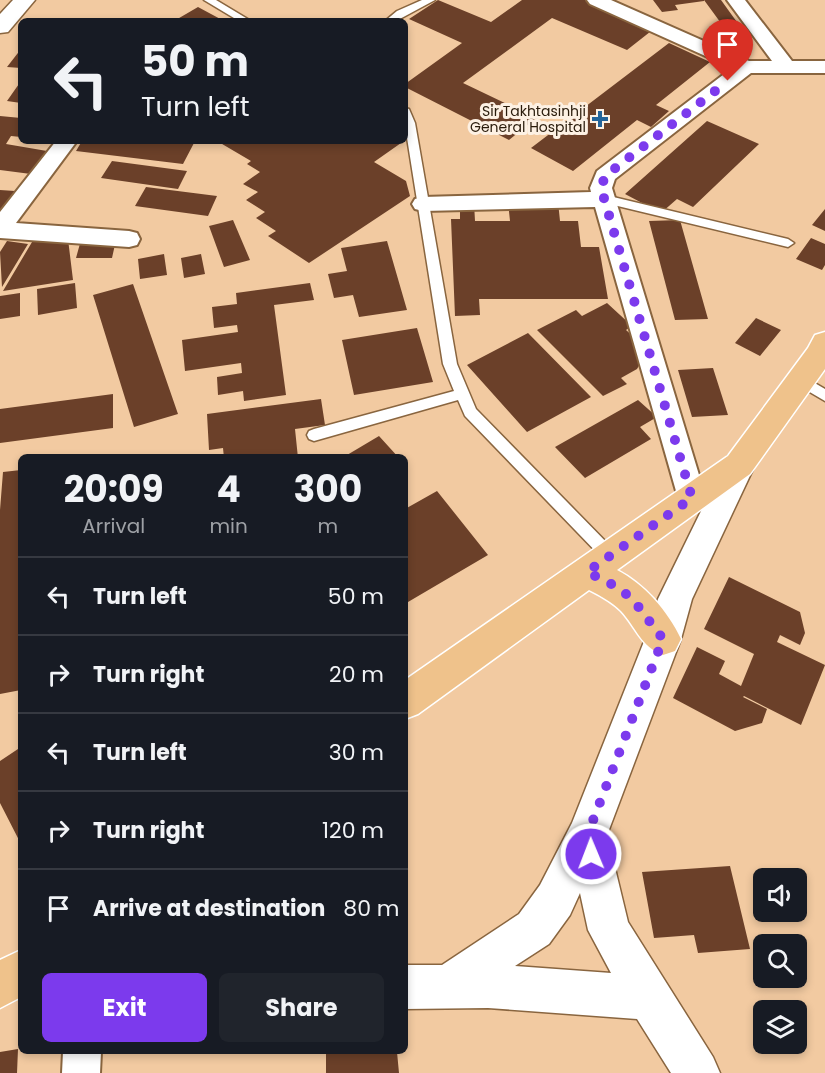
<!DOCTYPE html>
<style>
body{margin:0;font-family:Poppins,sans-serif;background:#20242c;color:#f1f3f6;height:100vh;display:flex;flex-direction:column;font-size:22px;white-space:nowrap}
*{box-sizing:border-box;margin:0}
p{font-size:20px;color:#9ea1a6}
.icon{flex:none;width:33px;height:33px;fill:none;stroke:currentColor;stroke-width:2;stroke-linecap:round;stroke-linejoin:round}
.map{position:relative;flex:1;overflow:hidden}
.drawer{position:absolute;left:18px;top:454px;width:390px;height:600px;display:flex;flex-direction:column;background:#171b24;border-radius:9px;box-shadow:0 3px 9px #0003}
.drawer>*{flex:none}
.top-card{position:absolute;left:18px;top:18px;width:390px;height:126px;border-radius:9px;box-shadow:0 3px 9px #0003;background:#171b24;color:#f1f3f6;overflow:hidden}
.tools{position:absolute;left:753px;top:868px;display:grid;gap:12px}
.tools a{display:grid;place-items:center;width:54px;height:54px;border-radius:9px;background:#171b24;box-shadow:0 3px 9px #0003;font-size:30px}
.pin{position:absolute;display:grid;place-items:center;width:51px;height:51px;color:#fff;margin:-62px -26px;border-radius:50% 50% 50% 0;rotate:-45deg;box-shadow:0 0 6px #0007}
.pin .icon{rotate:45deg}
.me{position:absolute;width:66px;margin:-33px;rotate:359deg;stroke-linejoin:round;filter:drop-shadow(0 0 4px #0008)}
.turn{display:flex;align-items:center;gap:21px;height:126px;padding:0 24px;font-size:27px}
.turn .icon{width:78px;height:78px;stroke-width:2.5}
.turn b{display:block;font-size:42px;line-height:51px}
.eta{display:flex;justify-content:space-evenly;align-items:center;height:102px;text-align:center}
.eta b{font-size:36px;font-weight:700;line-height:42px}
.primary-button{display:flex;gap:12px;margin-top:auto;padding:12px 24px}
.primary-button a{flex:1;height:69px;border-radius:9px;background:#7c3aed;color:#fff;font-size:24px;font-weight:700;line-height:69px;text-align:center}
.primary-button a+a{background:#20242c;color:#f1f3f6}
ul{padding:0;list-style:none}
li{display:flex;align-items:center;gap:18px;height:78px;padding:0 24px;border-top:2px solid #363941}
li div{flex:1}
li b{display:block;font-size:22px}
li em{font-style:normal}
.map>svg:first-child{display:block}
</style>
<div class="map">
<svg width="825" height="1073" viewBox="0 0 825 1073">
<rect width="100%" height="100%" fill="#f2caa1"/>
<path fill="#6b4029" d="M438,0L491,22L522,0H588L655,28L627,50L552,18L463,83L536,118L509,140L405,87V84L462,43L409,19Z
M653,0H704V1L675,5L678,10L662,12Z
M704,0H721L747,36H742L726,30Z
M198,7L224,21H174Z
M669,43L710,62L656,105L669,111L651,127L637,120L573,171L531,148Z
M21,49V68L7,67Z
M21,81V103L7,101Z
M0,116L21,118V137L11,136L6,144L47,151L31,174L0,170Z
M707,121L759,144L693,207L677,199L661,213L625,194Z
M82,141H180L194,143L183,164L76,151Z
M217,141H397L401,143L374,162L406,181L410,196L309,263L268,236L276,231L256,218L265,212L246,200L258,192L243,184L260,172L247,164L251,161Z
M112,161L187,171L178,189L101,178Z
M146,187L217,196L208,216L135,206Z
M0,190L15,191L0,215Z
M508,202H558L560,221H578L581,247H599L608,299H479L480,315L455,316L451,219H460V203H474L475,221H510Z
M825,209V231L812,225Z
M233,220L250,260L224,267L209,226Z
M680,220L708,319L675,320L649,221Z
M35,237L68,239L73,280L3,291Z
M811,238L825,244V265L822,270L796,259Z
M81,240H116L112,258H76Z
M7,241L28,244L2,287L0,252Z
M387,241L407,310L359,317L353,295L334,298L328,274L347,271L341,248Z
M164,254L167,275L140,279L138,259Z
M201,254L205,274L184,278L181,258Z
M75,283L77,308L38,315L37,289Z
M310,283L314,300L274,305L286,395L244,401L243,391L218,395L217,377L242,373L241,363L185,371L182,340L238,332L237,325L214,328L212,307L237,304L236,293Z
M133,284L178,414L134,427L93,295Z
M20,293V316L0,319V296Z
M607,303L632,326L626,330L645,347L644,357L637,369L621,378L627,384L603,396L537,330L576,310L582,316Z
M756,318L781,330L760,356L735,343Z
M417,328L433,382L354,395L342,340Z
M528,333L591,397L527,432L467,365Z
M713,368L728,415L692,417L678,370Z
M113,394V428L0,443V409Z
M321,399L325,425L295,429L298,458H224L223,448L209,450L207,414Z
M638,400L657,417L640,427L651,439L585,478L555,447Z
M379,436L399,458H342Z
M21,470V690L0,694V510L3,472Z
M437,491L488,555L408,602L405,598V509Z
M729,577L800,612L805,633L800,645L780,635L777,642L825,665L801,725L744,696L743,697L767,709L762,723L735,731L673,698L697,647L725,661L719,674L741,686L754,654L704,629Z
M21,747V844L0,803V761Z
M730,866L750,949L698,953L694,935L654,938L642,872Z
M18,1049L17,1073H0V1052Z
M326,1052H397L399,1073H326Z"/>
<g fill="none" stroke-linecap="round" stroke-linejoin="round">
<g stroke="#89653f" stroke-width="3">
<path id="service" d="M204,0H216L251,21H239Z
M422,0H435L396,21H385L397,11Z
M405,108L409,109L415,123L457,364L476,409L615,551L618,556L615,561L610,563L605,561L465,416L458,400L314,441L309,439L307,435L309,431L314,429L454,391L443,364L405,125Z
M605,195L788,239L794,243L788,247L601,202V196Z
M801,375L825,389V401L796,384L794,380L796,376Z"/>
</g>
<g stroke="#89653f" stroke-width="4">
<path id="minor" d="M587,0H611L749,61H772L727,0H745L792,61H825V73H751L615,179L612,188L706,498L702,506L692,510L682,506L678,498L595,207L423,211L415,209L412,204L415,199L423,197L591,192L590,188L597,171L732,68L590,4Z
M56,141H77L16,223L129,231L137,233L140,239L137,245L129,247L0,238V212Z
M63,1052H101L100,1073H62Z"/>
</g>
<g stroke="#89653f" stroke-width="3">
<path id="tertiary" d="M13,0H35L8,32L0,33V14Z"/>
</g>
<g stroke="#89653f" stroke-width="3">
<path id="secondary" d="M739,452L750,456L755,465L692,599L681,639L607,835L628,922L713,1057L720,1073H671L637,1019L488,1008L405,1009V965H442L519,914L540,885L572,823L645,639L658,599L728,456ZM580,893L588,930L611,973L515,966L549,944L570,915Z"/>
</g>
<g stroke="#fff" stroke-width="3">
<path id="primary" d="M825,332V369L750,474L617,570C644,584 668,611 681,639L675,651L663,655C641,647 636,627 621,611C612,602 601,596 589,590L418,714L405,719V680L728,456L808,348L815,335Z
M21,950V997L0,1008V960Z"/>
</g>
<use href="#service" fill="#fff" fill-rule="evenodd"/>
<use href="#minor" fill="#fff" fill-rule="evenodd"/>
<use href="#tertiary" fill="#fff" fill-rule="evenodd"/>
<use href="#secondary" fill="#fff" fill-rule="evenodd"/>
<use href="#primary" fill="#efc28b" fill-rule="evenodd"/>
</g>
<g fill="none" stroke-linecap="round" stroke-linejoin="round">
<path stroke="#7c3aed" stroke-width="10" stroke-dasharray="0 18" d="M591,854L587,836L663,639L634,601L619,588L587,572L692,498L601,188L605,176L728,81"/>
</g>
<path fill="#23649a" stroke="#fdf1e4" stroke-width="2" d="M597 110h6v6h6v6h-6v6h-6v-6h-6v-6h6z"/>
<g text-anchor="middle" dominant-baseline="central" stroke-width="6" stroke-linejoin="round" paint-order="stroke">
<g font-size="14" fill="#291b0b" stroke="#fdf1e4" text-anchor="end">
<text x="586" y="111">Sir Takhtasinhji<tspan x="586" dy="16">General Hospital</tspan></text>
</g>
</g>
</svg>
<div class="tools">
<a><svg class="icon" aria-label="sound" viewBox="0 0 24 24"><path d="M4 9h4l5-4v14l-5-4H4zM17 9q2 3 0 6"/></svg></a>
<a><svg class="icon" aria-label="search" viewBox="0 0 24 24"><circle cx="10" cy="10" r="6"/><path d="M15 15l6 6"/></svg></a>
<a><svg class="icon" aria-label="layers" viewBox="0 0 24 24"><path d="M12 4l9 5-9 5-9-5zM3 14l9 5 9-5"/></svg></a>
</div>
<div class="pin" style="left:728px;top:81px;background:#d93025"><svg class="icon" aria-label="arrive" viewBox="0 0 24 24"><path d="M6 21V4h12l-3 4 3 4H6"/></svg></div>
<svg class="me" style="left:591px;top:854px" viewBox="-20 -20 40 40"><circle r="17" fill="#7c3aed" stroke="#fff" stroke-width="3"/><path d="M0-11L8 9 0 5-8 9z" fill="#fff"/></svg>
<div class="top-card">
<div class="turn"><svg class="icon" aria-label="left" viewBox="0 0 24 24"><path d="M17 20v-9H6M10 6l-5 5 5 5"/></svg><div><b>50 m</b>Turn left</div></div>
</div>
<section class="drawer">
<div class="eta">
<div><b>20:09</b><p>Arrival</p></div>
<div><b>4</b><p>min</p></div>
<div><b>300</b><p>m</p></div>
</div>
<ul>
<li><svg class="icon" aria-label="left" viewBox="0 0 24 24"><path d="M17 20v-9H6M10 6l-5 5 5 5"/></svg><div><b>Turn left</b></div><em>50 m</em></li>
<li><svg class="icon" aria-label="right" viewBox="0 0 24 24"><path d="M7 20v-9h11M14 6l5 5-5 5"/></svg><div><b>Turn right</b></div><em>20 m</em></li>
<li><svg class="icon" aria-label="left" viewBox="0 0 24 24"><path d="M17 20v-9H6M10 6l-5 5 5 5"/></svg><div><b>Turn left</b></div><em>30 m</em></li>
<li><svg class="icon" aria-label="right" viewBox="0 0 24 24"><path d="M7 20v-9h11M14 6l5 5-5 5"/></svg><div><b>Turn right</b></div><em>120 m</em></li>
<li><svg class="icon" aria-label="arrive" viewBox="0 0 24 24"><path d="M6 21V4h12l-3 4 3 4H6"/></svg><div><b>Arrive at destination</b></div><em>80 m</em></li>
</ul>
<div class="primary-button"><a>Exit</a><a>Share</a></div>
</section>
</div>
